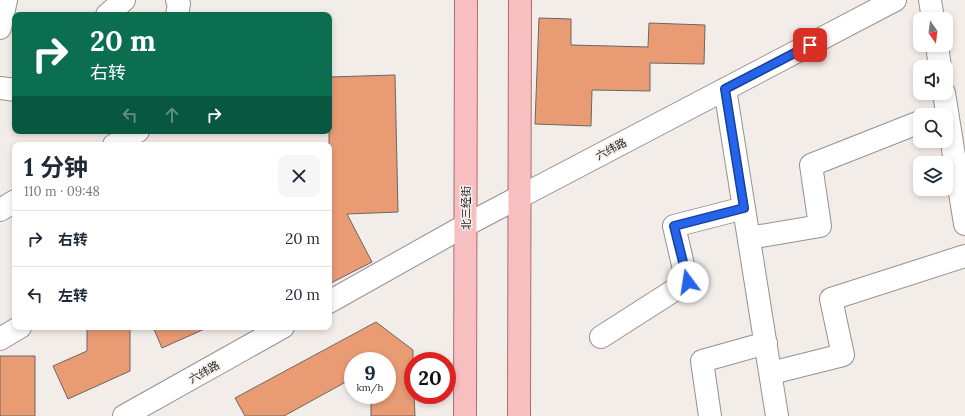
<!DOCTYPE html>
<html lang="zh">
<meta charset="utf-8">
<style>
body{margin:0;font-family:Lora,"Noto Sans SC",serif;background:#f6f6f7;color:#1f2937;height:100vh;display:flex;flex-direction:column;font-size:15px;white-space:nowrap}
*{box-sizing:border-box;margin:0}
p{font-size:13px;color:#747a83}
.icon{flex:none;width:22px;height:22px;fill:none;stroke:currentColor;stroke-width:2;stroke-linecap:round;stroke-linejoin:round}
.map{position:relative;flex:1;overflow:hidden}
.drawer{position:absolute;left:12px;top:142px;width:320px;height:188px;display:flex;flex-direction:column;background:#fff;border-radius:8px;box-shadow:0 2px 6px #0003}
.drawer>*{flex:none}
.hud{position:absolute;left:12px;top:12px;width:320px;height:122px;border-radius:8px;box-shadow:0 2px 6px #0003;background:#0b6e4f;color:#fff;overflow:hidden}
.needle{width:26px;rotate:166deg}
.controls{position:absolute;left:913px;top:12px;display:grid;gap:8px}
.controls a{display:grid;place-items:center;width:40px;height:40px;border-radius:8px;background:#fff;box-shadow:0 2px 6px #0003;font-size:20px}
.speed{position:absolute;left:344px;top:352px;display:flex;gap:8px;font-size:20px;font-weight:700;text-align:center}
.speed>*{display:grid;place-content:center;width:52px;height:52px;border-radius:50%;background:#fff;box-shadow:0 2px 6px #0003;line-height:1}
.speed small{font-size:10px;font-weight:400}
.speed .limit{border:6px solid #d22;background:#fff;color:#111}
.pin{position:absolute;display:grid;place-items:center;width:34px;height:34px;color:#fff;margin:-17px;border-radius:8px;box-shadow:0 2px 6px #0006}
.me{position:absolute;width:44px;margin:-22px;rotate:346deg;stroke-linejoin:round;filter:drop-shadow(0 0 3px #0008)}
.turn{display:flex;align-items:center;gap:14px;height:84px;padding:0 12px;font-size:18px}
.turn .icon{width:52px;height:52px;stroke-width:2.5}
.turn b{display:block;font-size:28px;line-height:34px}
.lanes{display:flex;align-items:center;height:38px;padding:0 12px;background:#0003;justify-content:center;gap:20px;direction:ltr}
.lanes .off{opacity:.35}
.round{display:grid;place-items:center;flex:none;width:42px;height:42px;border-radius:8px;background:#f6f6f7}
.summary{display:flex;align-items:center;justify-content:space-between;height:68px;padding:0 12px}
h1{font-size:24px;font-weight:700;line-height:30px}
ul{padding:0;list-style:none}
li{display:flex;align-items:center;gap:12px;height:56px;padding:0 12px;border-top:1px solid #e0e1e3}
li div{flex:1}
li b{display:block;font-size:15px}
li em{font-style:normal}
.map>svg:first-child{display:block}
</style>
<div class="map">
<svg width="965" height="416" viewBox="0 0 965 416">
<rect width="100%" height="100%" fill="#f3edea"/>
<path fill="#e99b74" stroke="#6c6664" d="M539,18L571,19V45L648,47L649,23L705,25L704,64L650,63V91L592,90L591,126L535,124Z
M395,75L398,212L347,214L372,262L329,284V77Z
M376,322L413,350V395H414L415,416H371V395H387V361H353V378L284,416H245L235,398Z
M87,327H130V371L68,399L53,366L87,351Z
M153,327H209L162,348Z
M0,356H35V416H0Z"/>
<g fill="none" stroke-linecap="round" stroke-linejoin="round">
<g stroke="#96918e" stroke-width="24">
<path id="minor" d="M930,0L933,19
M107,15L124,0
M177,15L179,4L177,0
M0,28L6,0
M937,45L940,67
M0,88L15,90
M725,89L777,416
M944,93L965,224
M114,145L138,131
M0,210L15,201
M749,238L820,226L811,165L920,122
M329,302L466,225L895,0
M601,337L687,282L674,226L744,208
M0,339L20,327
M771,373L843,355L831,299L965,256
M124,416L283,327
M710,416L702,361L766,343"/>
</g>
<g stroke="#ad6e6f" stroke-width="24">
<path id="major" d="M465,416L466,0
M519,416L520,0"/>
</g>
<use href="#minor" stroke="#fff" stroke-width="22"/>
<use href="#major" stroke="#f8bfc0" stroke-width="22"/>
</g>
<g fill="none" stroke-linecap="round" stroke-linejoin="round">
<g stroke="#184099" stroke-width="10">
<path id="route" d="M688,282L674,226L744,208L725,89L810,45"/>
</g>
<use href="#route" stroke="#2563eb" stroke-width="7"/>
</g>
<g text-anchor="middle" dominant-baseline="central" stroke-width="3" stroke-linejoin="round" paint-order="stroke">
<g font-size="11" fill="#2a2827" stroke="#f3edea">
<text transform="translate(611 149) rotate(-28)">六纬路</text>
<text transform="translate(466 208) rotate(-90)">北三经街</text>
<text transform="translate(204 372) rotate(-29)">六纬路</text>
</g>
</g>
</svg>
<div class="controls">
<a><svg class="needle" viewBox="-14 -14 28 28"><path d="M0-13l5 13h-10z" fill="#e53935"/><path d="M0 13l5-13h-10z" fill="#747a83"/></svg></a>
<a><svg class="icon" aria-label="sound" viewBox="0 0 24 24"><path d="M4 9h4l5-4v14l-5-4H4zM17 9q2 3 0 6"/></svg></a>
<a><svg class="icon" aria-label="search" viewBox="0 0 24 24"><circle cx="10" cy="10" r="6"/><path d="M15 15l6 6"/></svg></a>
<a><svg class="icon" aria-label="layers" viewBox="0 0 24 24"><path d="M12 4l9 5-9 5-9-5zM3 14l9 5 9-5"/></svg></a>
</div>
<div class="speed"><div>9<small>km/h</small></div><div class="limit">20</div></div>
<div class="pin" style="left:810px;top:45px;background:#d93025"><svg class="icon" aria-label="arrive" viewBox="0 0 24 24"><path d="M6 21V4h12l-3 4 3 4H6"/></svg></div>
<svg class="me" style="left:688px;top:282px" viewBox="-20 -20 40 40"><circle r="19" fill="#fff"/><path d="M0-13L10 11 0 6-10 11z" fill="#2563eb"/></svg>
<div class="hud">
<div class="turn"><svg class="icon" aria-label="right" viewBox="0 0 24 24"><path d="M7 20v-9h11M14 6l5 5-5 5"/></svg><div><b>20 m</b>右转</div></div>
<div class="lanes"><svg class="icon off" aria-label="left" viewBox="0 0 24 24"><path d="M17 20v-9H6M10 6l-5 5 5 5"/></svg><svg class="icon off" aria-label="ahead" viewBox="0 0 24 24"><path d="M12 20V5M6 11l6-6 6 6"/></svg><svg class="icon" aria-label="right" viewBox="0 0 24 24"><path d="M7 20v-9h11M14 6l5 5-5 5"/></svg></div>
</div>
<section class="drawer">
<div class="summary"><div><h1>1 分钟</h1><p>110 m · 09:48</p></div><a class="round"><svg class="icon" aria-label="close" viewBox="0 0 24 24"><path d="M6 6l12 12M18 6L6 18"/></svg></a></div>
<ul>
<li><svg class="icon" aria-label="right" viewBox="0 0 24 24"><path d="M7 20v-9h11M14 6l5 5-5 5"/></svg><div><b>右转</b></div><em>20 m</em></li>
<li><svg class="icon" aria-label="left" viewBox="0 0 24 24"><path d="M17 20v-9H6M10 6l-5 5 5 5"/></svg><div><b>左转</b></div><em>20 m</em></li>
</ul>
</section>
</div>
